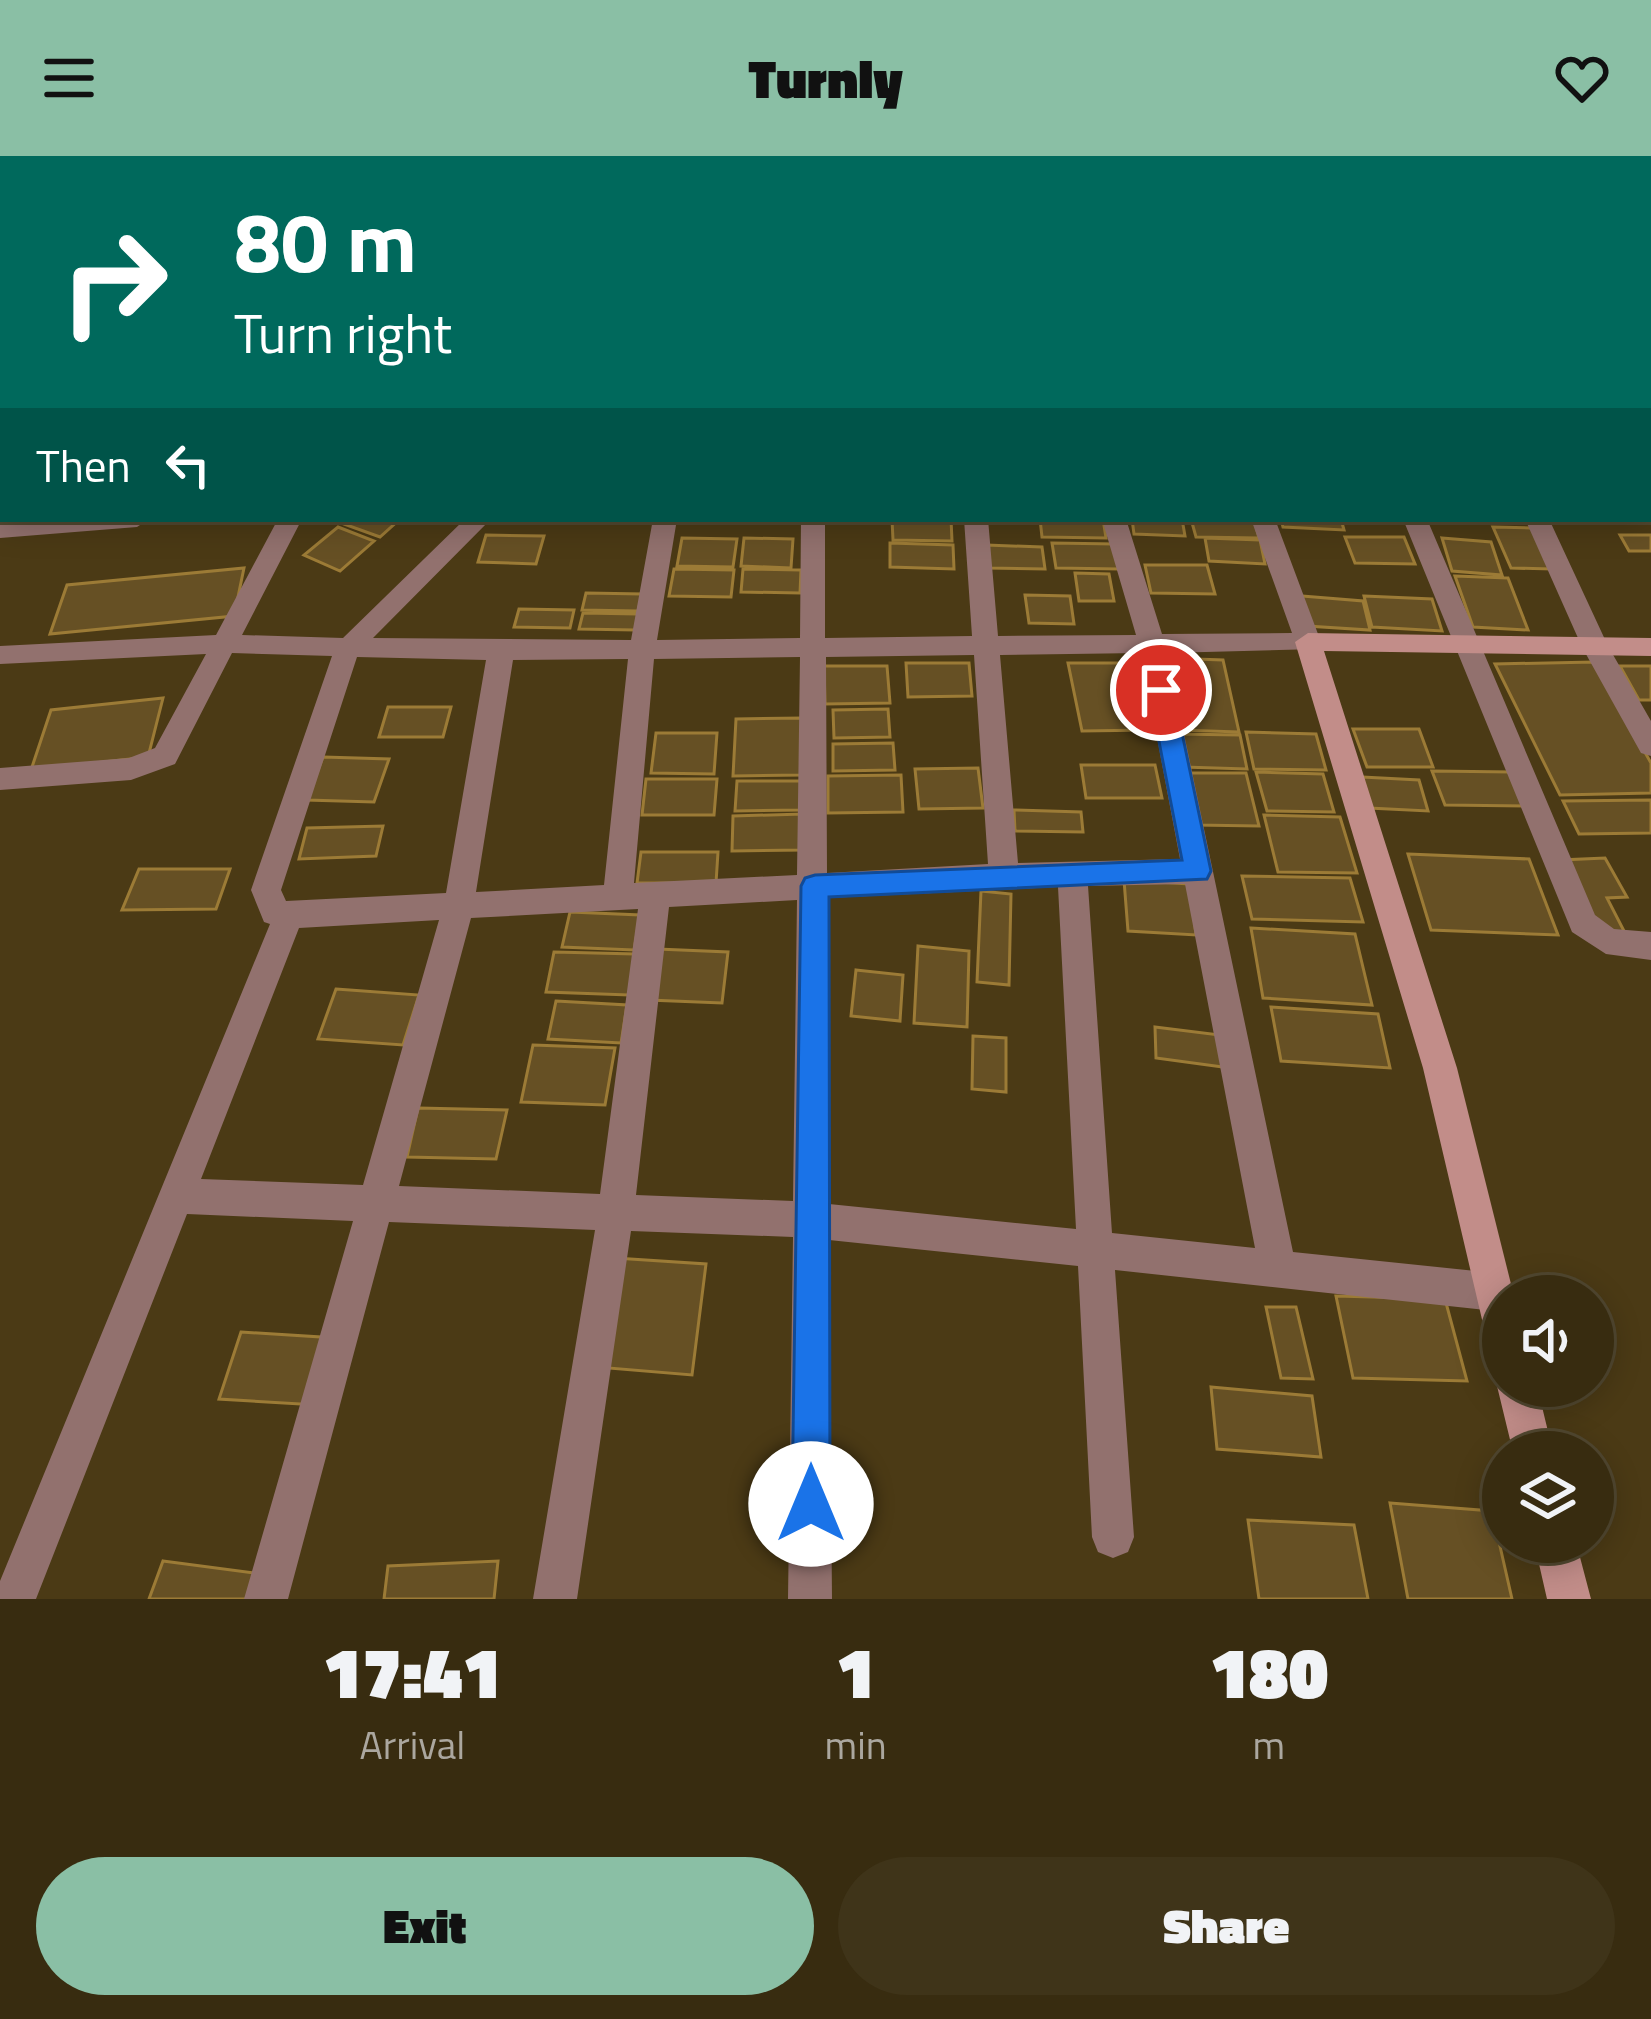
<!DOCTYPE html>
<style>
body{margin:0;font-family:"Titillium Web",sans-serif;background:#3f3419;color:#f1f3f6;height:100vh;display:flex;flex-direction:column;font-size:45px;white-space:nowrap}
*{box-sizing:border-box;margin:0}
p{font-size:39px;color:#aba79f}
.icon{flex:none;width:66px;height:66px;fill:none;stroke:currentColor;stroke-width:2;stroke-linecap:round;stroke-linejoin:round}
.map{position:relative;height:1443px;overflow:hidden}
.panel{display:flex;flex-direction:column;background:#382c10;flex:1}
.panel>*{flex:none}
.banner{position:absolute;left:0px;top:0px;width:1653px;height:366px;box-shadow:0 6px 30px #0003,0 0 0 3px #524830;background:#00695c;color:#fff;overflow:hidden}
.tools{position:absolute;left:1482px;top:1119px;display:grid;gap:24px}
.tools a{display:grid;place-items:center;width:132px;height:132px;border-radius:50%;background:#382c10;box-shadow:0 6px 30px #0003,0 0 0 3px #524830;font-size:60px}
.pin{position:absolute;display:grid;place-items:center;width:102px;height:102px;color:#fff;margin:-51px;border:6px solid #fff;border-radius:50%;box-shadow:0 3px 12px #0007}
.me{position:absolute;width:132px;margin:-66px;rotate:0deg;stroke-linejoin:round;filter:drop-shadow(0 0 9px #0008)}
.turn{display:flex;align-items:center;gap:42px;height:252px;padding:0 36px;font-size:54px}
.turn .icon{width:156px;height:156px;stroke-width:2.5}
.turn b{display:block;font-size:84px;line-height:102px}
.then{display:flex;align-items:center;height:114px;padding:0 36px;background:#0003;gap:24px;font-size:45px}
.eta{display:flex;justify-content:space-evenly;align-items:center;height:204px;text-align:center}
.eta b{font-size:72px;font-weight:800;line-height:84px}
.action{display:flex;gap:24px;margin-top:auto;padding:24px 36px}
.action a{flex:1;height:138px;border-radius:72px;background:#8abfa5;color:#111;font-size:48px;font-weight:800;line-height:138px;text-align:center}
.action a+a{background:#3f3419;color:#f1f3f6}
header{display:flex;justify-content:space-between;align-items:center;height:156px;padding:0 36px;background:#8abfa5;color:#111;font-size:54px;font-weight:800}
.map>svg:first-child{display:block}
</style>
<header><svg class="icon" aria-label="menu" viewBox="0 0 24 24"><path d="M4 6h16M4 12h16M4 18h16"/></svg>Turnly<svg class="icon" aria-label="heart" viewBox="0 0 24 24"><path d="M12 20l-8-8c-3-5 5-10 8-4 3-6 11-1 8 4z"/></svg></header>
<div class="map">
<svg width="1651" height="1443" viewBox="0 0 1651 1443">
<rect width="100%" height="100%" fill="#4b3a15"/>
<path fill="#665024" stroke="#9c7b36" stroke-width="3" d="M346,363H400L380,381L341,367Z
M892,363H951L952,385L893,384Z
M1040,363H1103L1106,382L1042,381Z
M1132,363H1182L1185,380L1134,378Z
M1191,363H1254L1259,382L1196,381Z
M1281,363H1341L1344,374L1283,371Z
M338,371L374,385L340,415L304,399Z
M1493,371L1532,372L1551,413L1511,412Z
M486,379L544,380L536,408L478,406Z
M1620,379H1651V395H1629Z
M1345,381H1404L1415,408L1355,407Z
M682,382L737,383L733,411L677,410Z
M744,382L793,383L791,412L741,410Z
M1205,382L1260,384L1265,408L1209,405Z
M1442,382L1491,386L1502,419L1452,415Z
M890,387L953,389L954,413L890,411Z
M1052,387L1115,388L1119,413L1056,412Z
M986,389L1042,391L1045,413L988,412Z
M1145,409H1207L1215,438L1151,437Z
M244,412L234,460L50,478L67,429Z
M674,413L734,414L731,441L669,440Z
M743,413L801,414L800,437L741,436Z
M1075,417L1109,418L1114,445H1079Z
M1455,420L1508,422L1528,474L1473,471Z
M586,437L642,438L638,455L582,454Z
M1025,439L1070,440L1074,468L1029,467Z
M1302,440L1363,445L1370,474L1307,470Z
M1364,440L1432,443L1442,475L1372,471Z
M519,453L574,454L570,472L514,471Z
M583,457L638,458L635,474L579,473Z
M1166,502L1223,504L1239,576L1179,574Z
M1594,506L1651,607V637L1560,639L1495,508Z
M906,507H969L972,540L908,541Z
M1068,507H1133L1149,574L1082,575Z
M824,510H887L890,547L825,548Z
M1620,510H1651V544H1639Z
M163,542L148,601L31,614L51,554Z
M388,551H451L443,581H379Z
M888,553L890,581L834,582L833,554Z
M802,562L801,619L733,620L736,563Z
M1353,573H1419L1433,611H1367Z
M1246,576L1316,578L1326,614L1254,613Z
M656,577H717L714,618L651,617Z
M1176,578L1240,579L1247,613L1183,611Z
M893,587L895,614L833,615V588Z
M323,601L389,603L374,646L307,644Z
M1081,609H1155L1162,642H1086Z
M978,612L983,652L919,653L915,613Z
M1432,615L1512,616L1526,650L1445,649Z
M1256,616L1323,618L1334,656L1267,655Z
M1185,617H1246L1259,670L1195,669Z
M901,619L903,656L828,657V620Z
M1362,621L1419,624L1428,655L1369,652Z
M646,623H717L714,659H642Z
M737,625H803L802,654L735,655Z
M1651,644V677L1579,678L1563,645Z
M1014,654L1081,656L1083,676L1015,675Z
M803,658L804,694L732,695L733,660Z
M1264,659L1340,661L1357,717L1278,716Z
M383,670L376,700L299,703L307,672Z
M641,696H718L716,727H637Z
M1408,698L1529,703L1558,779L1431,774Z
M1605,702L1627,741L1607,742L1625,777L1599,779L1561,704Z
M139,713H230L216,753L122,754Z
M1242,720L1350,722L1363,766L1252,763Z
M1124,724L1190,728L1196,779L1128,775Z
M981,735L1011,738L1009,829L977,826Z
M570,756L640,759L634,794L562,791Z
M1251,772L1355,778L1372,849L1263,842Z
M918,790L969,795L967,871L914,867Z
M657,793L728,796L722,847L649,844Z
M554,796L635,798L629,839L546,836Z
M856,814L903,819L900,865L851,860Z
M336,833L419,839L403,889L318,883Z
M556,845L627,849L621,887L548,883Z
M1271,851L1378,858L1390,912L1281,905Z
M1155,871L1228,880L1230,912L1156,902Z
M973,880L1006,882V936L972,933Z
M533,889L615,892L605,949L521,946Z
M418,952L507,954L496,1003L407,1001Z
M615,1102L706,1108L692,1219L596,1211Z
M1336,1140L1445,1143L1467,1225L1353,1222Z
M1266,1151H1296L1313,1223L1281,1222Z
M241,1176L336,1182L317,1249L219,1243Z
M1211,1231L1312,1240L1321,1301L1217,1293Z
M1390,1347L1492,1355L1512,1443H1408Z
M1248,1364L1354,1369L1368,1443H1259Z
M163,1405L269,1419L261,1443H149Z
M498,1405L494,1443H384L388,1410Z"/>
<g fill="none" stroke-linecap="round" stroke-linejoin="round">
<path fill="#92716e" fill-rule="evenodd" d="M369,0H385L386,3H370Z
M511,0H527V3H511Z
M670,0H686L687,3H671Z
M1291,0H1308L1310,3H1293Z
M1486,0H1502V3H1486Z
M1606,0H1648L1650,3H1608Z
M0,11H3V21H0Z
M0,65H3V75H0Z
M0,127H3V139H0Z
M0,195H3V207H0Z
M0,274H3V288H0Z
M1650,275H1651V289H1650Z
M1650,317H1651V333H1650Z
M40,363H149L137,371L0,382V366Z
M278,363H302L242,479L343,482L465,363H491L373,482L631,484L653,363H677L657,484L800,482L801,363H825V482L972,480L964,363H988L998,480L1136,479L1102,363H1126L1162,478L1292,477L1251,363H1275L1321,486L1317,493L1167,497L1293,1096L1495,1117L1508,1123L1512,1140H1503V1151L1495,1155L1115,1114L1134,1381L1128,1396L1113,1402L1098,1396L1092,1381L1078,1110L829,1084L832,1443H788L793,1081L631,1075L577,1443H533L595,1074L389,1066L288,1443H244L353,1065L187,1058L36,1443H0V1425L270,768L264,766L251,734L332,500L232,497L175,608L131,624L0,634V612L129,602L155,592L206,498L0,508V490L216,479ZM1141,497L1180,703L1018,707L1000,499ZM974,499L988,708L827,717L826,501ZM357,501L486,504L446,737L286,745L281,734ZM800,501L797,719L634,727L654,503ZM628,503L604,729L476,736L513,504ZM1185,728L1255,1092L1112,1077L1088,730ZM1058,731L1076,1073L829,1048L827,742ZM797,744L793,1045L636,1039L669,751ZM638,753L600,1038L399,1030L471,762ZM439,764L363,1029L201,1023L299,772Z
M1403,363H1427L1595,759L1614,773L1651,776V804L1606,798L1572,776Z
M1525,363H1549L1608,490L1651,565V600L1641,597L1582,491Z"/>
<path fill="#c28d89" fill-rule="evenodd" d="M1308,477L1651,482V500L1324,495L1457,912L1514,1140H1503V1191L1490,1185L1484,1172L1423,912L1295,486Z
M1503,1216V1230H1537L1553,1296H1513L1497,1230Z
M1534,1386H1576L1591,1443H1547Z"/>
</g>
<path fill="#1a73e8" stroke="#114b97" stroke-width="3" d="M1161,525L1173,534L1211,715L1207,723L829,741L830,1348L824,1362L811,1367L798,1362L792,1348L801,730L805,722L815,719L1182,704L1149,534Z"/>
</svg>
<div class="tools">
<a><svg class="icon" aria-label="sound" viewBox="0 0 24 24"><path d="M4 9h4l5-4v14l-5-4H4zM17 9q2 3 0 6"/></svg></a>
<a><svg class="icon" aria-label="layers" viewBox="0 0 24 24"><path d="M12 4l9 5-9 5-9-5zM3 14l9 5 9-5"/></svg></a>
</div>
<div class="pin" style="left:1161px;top:534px;background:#d93025"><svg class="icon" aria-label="arrive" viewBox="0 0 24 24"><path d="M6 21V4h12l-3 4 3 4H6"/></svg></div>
<svg class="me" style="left:811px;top:1348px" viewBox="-20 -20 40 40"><circle r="19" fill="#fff"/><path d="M0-13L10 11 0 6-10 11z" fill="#1a73e8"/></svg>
<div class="banner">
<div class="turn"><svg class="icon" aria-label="right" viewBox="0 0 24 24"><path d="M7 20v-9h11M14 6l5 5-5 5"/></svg><div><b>80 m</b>Turn right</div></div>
<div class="then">Then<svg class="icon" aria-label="left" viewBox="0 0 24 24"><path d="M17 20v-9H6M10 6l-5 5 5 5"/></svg></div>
</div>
</div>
<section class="panel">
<div class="eta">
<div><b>17:41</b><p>Arrival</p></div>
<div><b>1</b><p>min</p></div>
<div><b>180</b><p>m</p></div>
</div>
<div class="action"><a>Exit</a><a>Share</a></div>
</section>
